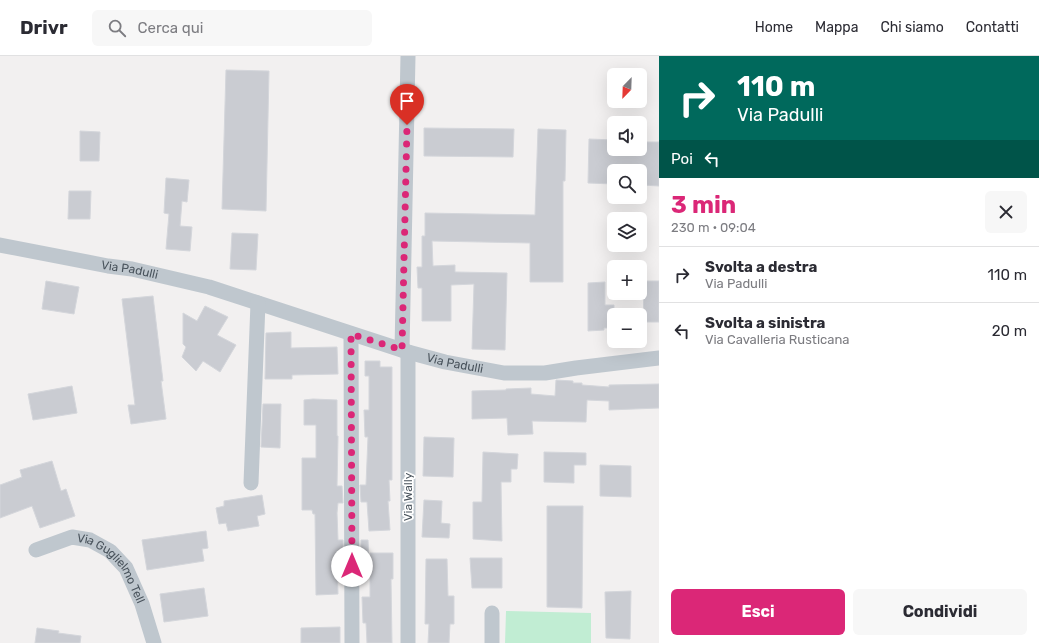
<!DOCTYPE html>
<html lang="it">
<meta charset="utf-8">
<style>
body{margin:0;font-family:Rubik,sans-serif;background:#f7f7f7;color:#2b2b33;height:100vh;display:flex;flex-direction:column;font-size:15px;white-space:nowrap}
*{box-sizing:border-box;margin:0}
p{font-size:13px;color:#7c7c81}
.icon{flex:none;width:22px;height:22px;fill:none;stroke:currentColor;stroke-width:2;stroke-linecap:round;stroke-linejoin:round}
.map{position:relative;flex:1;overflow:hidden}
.sheet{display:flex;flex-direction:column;background:#fff;width:380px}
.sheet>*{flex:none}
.top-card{background:#00695c;color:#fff;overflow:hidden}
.needle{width:26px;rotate:203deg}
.tools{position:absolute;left:607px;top:12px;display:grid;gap:8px}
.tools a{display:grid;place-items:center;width:40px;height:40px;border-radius:6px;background:#fff;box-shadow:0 4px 16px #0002;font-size:20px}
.pin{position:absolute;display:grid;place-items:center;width:34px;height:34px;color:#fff;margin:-41px -17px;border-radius:50% 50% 50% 0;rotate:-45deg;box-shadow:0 0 4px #0007}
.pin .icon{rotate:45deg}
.me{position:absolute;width:44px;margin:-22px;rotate:0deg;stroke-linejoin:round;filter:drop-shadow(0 0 3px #0008)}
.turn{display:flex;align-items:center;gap:14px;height:84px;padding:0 12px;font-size:18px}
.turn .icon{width:52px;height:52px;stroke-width:2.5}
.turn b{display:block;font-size:28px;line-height:34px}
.then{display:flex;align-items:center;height:38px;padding:0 12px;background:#0003;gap:8px;font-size:15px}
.round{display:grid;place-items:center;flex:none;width:42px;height:42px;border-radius:6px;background:#f7f7f7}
.headline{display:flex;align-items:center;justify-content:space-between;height:68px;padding:0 12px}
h1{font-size:24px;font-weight:700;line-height:30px;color:#db2777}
.primary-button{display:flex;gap:8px;margin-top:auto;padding:8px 12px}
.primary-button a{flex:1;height:46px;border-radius:6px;background:#db2777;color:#fff;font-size:16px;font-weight:700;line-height:46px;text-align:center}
.primary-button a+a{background:#f7f7f7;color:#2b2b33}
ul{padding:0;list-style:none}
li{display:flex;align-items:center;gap:12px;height:56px;padding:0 12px;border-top:1px solid #e1e1e2}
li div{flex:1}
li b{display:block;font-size:15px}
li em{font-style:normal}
header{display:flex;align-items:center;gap:24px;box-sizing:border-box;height:56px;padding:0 20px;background:#fff;border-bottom:1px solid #e1e1e2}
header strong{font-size:19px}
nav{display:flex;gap:22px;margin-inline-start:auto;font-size:14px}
.search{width:280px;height:36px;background:#f7f7f7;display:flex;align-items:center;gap:10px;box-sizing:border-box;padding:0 14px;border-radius:6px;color:#7c7c81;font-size:15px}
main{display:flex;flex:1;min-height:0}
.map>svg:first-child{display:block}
</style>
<header>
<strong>Drivr</strong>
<div class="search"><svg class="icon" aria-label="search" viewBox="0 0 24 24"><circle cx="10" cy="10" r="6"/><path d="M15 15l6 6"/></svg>Cerca qui</div>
<nav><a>Home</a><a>Mappa</a><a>Chi siamo</a><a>Contatti</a></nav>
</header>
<main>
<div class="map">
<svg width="659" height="587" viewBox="0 0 659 587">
<rect width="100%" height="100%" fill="#f2f0f0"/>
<path fill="#c1edd3" d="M506,555L591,557V587H505Z"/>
<path fill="#caccd2" stroke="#d4d6db" d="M226,14L269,15L266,155L222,153Z
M424,72L514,73L513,101L424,100Z
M538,73L566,74L565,125H563V226H530V187L432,185L433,210L455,209V216L507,217L505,294L472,293L474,228L451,229V265H422V232H418L417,211H422V180H425V157L535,159Z
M80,75L100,76L99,105H80Z
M589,83L614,84V93H643V86H659V130L642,129L643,115H614V128L588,127Z
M166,122L189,124L187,146L182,145L180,170L192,171L190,195L166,193L169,158L164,157Z
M69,135H91L90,163H68Z
M232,177L258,178L256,214L230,213Z
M46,225L79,231L74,258L42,253Z
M643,225H659V266H644Z
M605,226V249H614V272H604V274L588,275V227Z
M153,240L163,325H161L166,363L131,368L128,349H135L122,243Z
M205,250L228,261L217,279L236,289L220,316L203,305L196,315L182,301L186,291L183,288V257L197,265Z
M291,276V292L337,291L338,318L292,319V323H265L266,277Z
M365,305H380V311H392V424H389L390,445H388L390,474L369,475L367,446H361L360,429H366L368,381H365L364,354H369V320H365Z
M556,324L573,325V327H582V329L609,331V329L659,328V352L609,354V345L587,344L586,366L532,365L533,378L508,379L507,362L472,363V335L506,334V333L531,332V338L555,340Z
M72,330L77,357L33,364L28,338Z
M313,343L337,344V380H338L337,430H342L343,447H338L337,457L338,484H343V504H337L338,538L316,539L315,458H313L312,454H302V402H316V369H304V344Z
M263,348H281L280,392L261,391Z
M424,381L454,382L453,421L423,420Z
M483,396L518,398L517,413H511V426H501L502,485L473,483V446H482Z
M544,396L586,397V409H574V427L544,426Z
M52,405L61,435L66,433L75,460L40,472L32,450L0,462V429L22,421L20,414Z
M600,409L631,410V441L600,440Z
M262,439L265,458L257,460L259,470L228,475L226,467L219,468L216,452L224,450V445Z
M424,444L442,445L441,467L450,468L449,482L422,481Z
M547,450H583L582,552L547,551Z
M206,475L208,492L202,493L204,505L147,514L142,484Z
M361,484H368L369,505H361Z
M370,497H393V523H391L392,587H367L366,567H363L362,541H370Z
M470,502H502V532H472Z
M426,503H447L448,540H454V568H450L449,587H428L429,568H425Z
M204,532L208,560L164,566L160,538Z
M631,535L630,583L606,582L605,536Z
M340,571V587H301V572Z
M37,572L59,575L58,577L81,580L80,587H35Z"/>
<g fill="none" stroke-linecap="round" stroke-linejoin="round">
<g stroke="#bfc7ce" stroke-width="15">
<path id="s1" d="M0,189L108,210L132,213L209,231L408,296L445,306L504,317H545L576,312L659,302"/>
<path d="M351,278L352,587"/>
<path d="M402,294L408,0"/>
<path d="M251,427L258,247"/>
<path id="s2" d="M36,494L72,481L90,484L110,495L126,512L142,548L154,587"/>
<path d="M492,557V587"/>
<path d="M408,587V296"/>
</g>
</g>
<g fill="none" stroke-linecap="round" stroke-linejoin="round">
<path stroke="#db2777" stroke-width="7" stroke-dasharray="0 12.6" d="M352,510L351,278L402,294L407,69"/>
</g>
<g text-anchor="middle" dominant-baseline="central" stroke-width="3.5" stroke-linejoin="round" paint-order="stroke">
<g font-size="12" fill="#49535c" stroke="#fff">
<text stroke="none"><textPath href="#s1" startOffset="132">Via Padulli</textPath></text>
<text stroke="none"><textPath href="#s1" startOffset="471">Via Padulli</textPath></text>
<text transform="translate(408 441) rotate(-90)">Via Wally</text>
<text stroke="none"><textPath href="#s2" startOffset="92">Via Guglielmo Tell</textPath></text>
</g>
</g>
</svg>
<div class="tools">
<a><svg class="needle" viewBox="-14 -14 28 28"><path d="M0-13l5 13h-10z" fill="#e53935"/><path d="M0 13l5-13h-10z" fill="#7c7c81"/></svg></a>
<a><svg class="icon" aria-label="sound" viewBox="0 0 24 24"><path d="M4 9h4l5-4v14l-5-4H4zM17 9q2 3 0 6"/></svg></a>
<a><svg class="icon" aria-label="search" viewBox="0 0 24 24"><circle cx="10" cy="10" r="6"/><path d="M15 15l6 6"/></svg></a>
<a><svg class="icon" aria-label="layers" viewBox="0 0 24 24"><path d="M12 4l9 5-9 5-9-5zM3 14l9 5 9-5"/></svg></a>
<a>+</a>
<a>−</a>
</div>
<div class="pin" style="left:407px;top:69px;background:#d93025"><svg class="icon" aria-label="arrive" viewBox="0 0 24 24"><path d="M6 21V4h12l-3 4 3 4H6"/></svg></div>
<svg class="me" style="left:352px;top:510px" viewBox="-20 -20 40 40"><circle r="19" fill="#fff"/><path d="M0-13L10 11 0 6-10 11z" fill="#db2777"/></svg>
</div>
<section class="sheet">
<div class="top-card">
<div class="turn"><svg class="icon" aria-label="right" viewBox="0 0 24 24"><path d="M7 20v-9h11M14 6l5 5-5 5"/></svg><div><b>110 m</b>Via Padulli</div></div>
<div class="then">Poi<svg class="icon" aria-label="left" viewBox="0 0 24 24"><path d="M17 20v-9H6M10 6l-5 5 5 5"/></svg></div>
</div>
<div class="headline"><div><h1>3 min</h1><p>230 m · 09:04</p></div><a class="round"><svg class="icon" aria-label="close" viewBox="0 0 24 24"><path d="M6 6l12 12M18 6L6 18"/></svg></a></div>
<ul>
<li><svg class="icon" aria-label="right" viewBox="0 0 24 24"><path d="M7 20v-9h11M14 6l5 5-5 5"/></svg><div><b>Svolta a destra</b><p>Via Padulli</p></div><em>110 m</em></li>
<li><svg class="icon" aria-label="left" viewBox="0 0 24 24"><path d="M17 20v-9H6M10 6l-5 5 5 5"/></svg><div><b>Svolta a sinistra</b><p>Via Cavalleria Rusticana</p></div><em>20 m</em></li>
</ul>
<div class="primary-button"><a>Esci</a><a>Condividi</a></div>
</section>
</main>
